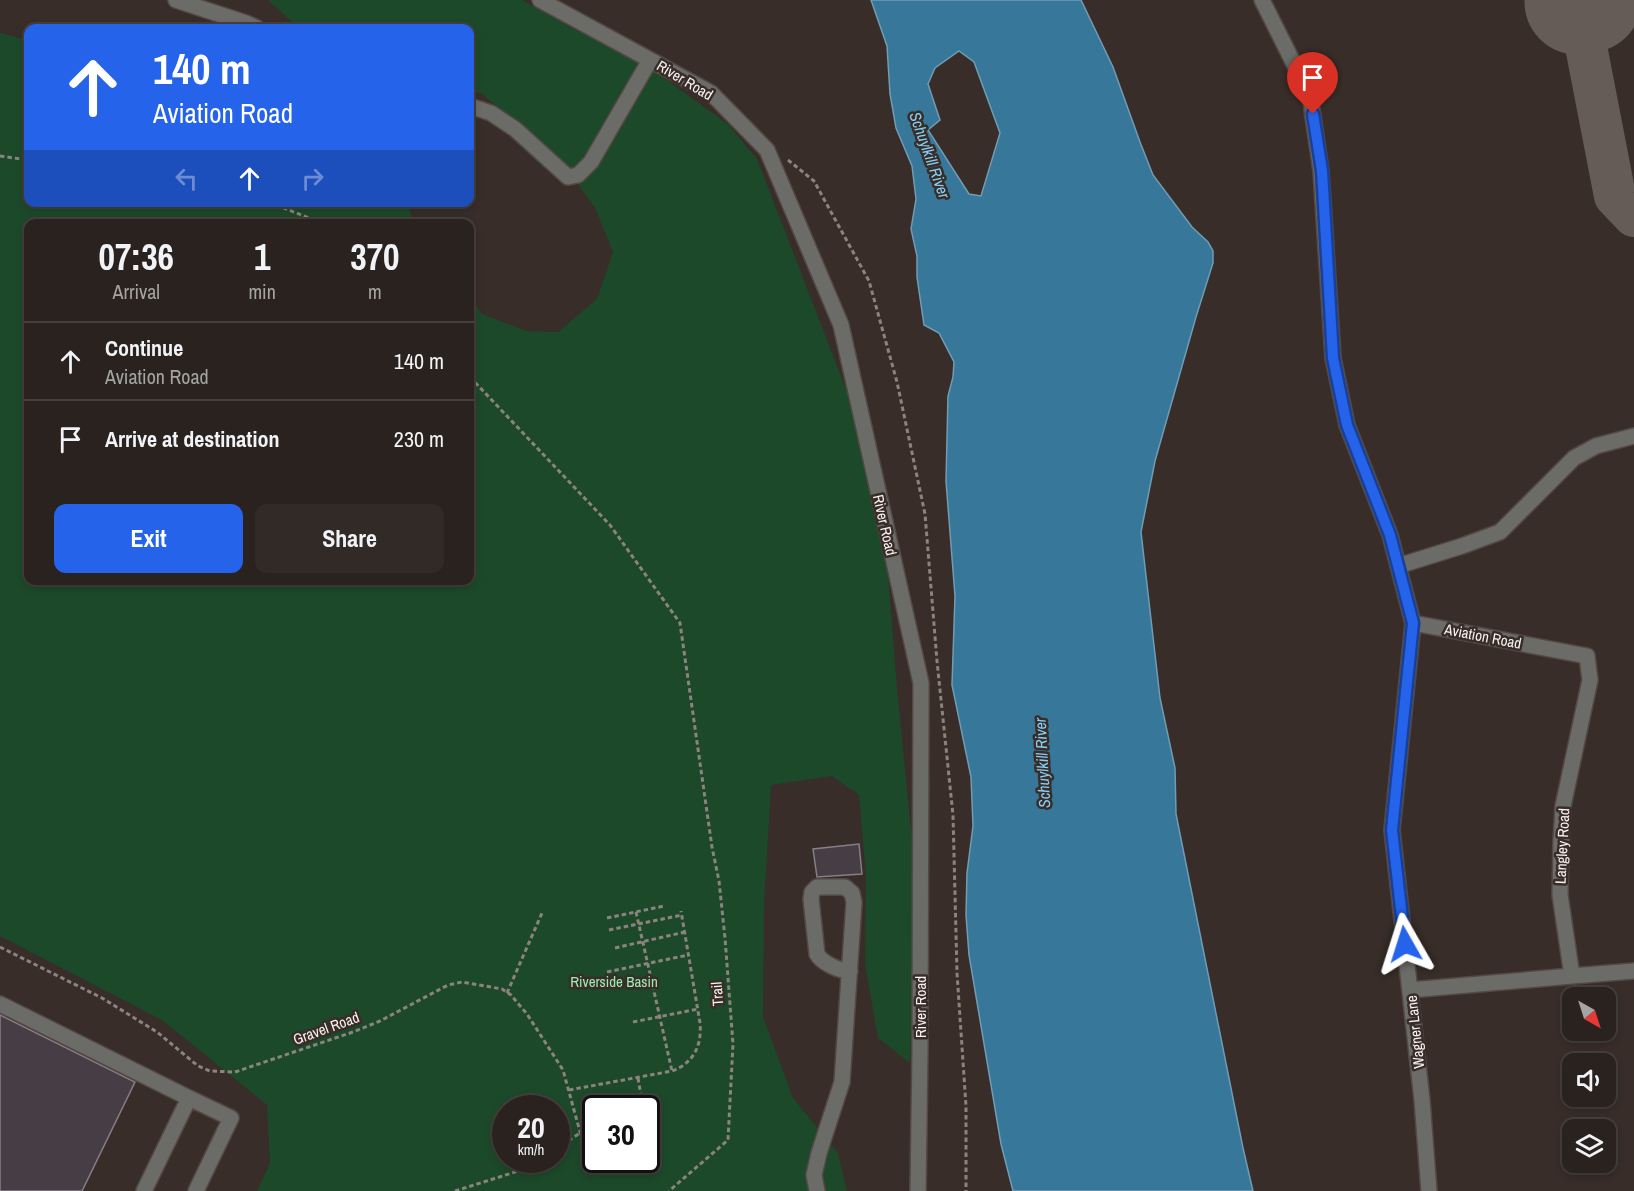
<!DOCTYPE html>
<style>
body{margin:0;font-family:"Archivo Narrow",sans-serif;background:#322a27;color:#f1f3f6;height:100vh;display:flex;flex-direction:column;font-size:22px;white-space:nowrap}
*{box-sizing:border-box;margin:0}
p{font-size:20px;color:#a5a4a4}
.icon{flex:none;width:33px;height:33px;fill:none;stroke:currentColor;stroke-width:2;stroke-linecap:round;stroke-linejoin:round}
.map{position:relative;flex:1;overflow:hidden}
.sheet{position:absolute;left:24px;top:219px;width:450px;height:366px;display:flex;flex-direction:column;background:#2a221e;border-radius:12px;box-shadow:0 3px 9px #0003,0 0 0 2px #463f3c}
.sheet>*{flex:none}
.banner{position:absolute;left:24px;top:24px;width:450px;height:183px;border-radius:12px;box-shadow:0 3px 9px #0003,0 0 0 2px #463f3c;background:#2563eb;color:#fff;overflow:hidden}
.needle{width:39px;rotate:141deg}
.fabs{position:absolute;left:1562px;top:987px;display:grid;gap:12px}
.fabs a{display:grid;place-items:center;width:54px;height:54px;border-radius:12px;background:#2a221e;box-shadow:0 3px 9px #0003,0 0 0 2px #463f3c;font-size:30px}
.speed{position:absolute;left:492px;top:1095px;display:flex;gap:12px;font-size:30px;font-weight:700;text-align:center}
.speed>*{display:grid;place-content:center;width:78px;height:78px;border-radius:50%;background:#2a221e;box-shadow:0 3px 9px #0003,0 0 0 2px #463f3c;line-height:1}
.speed small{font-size:15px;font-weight:400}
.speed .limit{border:3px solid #111;border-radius:9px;background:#fff;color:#111}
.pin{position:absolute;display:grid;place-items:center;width:51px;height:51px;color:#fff;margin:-62px -26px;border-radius:50% 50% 50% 0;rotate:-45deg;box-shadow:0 0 6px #0007}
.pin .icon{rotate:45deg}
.me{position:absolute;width:66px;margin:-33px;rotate:354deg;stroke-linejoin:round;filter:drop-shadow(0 0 4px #0008)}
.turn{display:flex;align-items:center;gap:21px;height:126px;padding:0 30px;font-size:27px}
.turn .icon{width:78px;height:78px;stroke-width:2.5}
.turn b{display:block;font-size:42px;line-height:51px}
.lanes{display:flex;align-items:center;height:57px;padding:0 30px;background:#0003;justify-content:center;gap:30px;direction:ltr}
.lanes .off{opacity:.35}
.eta{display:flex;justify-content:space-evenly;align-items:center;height:102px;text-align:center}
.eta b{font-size:36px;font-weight:700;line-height:42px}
.action{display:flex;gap:12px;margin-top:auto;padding:12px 30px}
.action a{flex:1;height:69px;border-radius:12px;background:#2563eb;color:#fff;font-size:24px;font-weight:700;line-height:69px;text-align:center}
.action a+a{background:#322a27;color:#f1f3f6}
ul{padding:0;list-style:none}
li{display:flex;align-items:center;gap:18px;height:78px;padding:0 30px;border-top:2px solid #463f3c}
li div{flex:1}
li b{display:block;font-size:22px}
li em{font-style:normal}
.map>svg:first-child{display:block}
</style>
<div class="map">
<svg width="1634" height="1191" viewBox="0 0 1634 1191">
<rect width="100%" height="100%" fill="#382d28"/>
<path fill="#1c4929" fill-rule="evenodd" d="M268,0H522L579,32L624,49L729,125L757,159L863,433L887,562L898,700L912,840L913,969L910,1063L878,1038L865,964L866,875L859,795L832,776L771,785L764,904L763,1017L793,1098L838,1153L847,1191H257L270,1163L267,1105L162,1020L0,936V33L28,40V202L407,203L414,223L28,224V580H470V298L482,314L526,331L558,332L597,299L613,252L595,208L563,163L482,94L470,90V28H298ZM506,1108H556V1160H506ZM596,1108H646V1160H596Z"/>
<path fill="#37779a" stroke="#719cb3" stroke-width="1.5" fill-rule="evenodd" d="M871,0H1081L1113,67L1140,142L1153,175L1192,227L1208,242L1213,251V263L1196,317L1155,461L1141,532L1160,698L1175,768L1176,814L1243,1148L1253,1191H1013L1001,1144L969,955L966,915L967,873L973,826L971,777L952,685L955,596L946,481L948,396L953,377L954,362L939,333L924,325L917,277V256L911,229L916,199L912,166L896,128L890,94L887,46ZM959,51L974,62L1000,133L981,196L969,194L928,130L940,120L928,84L935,68Z"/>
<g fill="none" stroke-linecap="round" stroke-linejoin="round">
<path stroke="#665c57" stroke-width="42" d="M1577,0L1615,196L1634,216"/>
<path stroke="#665c57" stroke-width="105" d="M1577,2L1589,0"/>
</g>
<path fill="#463d45" stroke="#877e87" stroke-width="1.5" d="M859,844L862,874L817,877L813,849Z
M0,1015L135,1082L82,1191H0Z"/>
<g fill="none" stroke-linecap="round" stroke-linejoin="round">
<g stroke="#534844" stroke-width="18">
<path id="minor" d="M176,0L246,23L257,28
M540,0L711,93L767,150L841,325L921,683L920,1052L918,1191
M1262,0L1310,96L1321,171L1333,358L1347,425L1390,535L1413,623L1392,830L1422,1100L1429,1191
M470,106L491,113L515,129L568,177L578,175L591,162L650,60
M1398,566L1462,546L1500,532L1574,458L1596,446L1634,436
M1413,623L1587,656L1590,680L1563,806L1561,842L1560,895L1572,976L1634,971
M1410,990L1572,976
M0,1004L189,1098L144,1191
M189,1098L231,1118L196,1191
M817,1191L814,1175L819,1153L842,1082L854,902L852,893L845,887H817L812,892L811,899L817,954C822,963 839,971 850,971"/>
</g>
<path stroke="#8c837e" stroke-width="3" stroke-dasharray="4.5 3" stroke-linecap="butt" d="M0,156L28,160
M788,160L814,181L869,281L897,382L925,514L937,661L953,815L957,973L966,1106V1191
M269,202L324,224
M470,377L610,525L680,623L712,847L719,881L725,938L733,1044L728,1140L669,1191
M636,912L672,1071
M607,918L664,906
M609,930L682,915
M0,947L102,998L157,1032L198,1066L210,1071L235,1072L353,1032L380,1021L448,985L462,982L502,989L511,995L527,1014L563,1070L585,1150
M615,948L685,932
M607,972L688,955
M507,993L542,913
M633,1022L698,1009
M638,1078L643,1108
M569,1090L672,1071C694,1063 702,1045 700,1023L681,911
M556,1149L580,1133
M455,1191L531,1167L542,1160"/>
<use href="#minor" stroke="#6b6c67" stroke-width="15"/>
</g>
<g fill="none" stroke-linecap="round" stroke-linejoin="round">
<g stroke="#184099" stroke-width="15">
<path id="route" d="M1313,114L1322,171L1333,358L1347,425L1390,535L1413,623L1392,830L1405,944"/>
</g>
<use href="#route" stroke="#2563eb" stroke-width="10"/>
</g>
<g text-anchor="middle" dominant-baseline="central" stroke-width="5" stroke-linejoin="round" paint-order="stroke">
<g font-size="15" fill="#f8f1ed" stroke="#382d28">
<text transform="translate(685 80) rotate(31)">River Road</text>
<text transform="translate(885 525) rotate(77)">River Road</text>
<text transform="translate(1483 636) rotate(11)">Aviation Road</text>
<text transform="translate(1562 846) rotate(-87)">Langley Road</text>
<text transform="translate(717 994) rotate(-94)">Trail</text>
<text transform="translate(920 1007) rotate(-90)">River Road</text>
<text transform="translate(326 1028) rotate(-20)">Gravel Road</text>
<text transform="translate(1415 1032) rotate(-96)">Wagner Lane</text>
</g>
<g font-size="15" fill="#9cecaf" stroke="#382d28">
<text x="614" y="981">Riverside Basin</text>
</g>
<g font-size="16" font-style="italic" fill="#88cff8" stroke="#382d28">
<text transform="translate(930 155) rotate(70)">Schuylkill River</text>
<text transform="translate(1042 763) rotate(-93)">Schuylkill River</text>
</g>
</g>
</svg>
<div class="fabs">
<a><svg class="needle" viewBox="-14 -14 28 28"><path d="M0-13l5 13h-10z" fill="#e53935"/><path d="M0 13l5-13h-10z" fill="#a5a4a4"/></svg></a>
<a><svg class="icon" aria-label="sound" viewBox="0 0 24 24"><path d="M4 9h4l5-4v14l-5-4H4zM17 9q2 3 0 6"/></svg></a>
<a><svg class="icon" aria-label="layers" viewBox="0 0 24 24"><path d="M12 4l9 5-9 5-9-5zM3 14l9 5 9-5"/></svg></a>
</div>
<div class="speed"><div>20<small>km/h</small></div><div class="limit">30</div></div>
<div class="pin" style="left:1313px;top:114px;background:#d93025"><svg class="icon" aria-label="arrive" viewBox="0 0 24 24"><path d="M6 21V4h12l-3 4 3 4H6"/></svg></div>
<svg class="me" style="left:1405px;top:944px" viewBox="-20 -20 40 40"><path d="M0-17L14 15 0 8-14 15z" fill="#2563eb" stroke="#fff" stroke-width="4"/></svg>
<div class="banner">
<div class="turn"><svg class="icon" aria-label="ahead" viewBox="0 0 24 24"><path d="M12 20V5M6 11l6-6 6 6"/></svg><div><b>140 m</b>Aviation Road</div></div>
<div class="lanes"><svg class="icon off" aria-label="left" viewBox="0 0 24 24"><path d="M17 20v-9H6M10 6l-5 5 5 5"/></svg><svg class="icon" aria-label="ahead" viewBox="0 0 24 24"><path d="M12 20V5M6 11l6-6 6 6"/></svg><svg class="icon off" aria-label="right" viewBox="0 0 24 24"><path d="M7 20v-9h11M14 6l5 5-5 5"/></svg></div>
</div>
<section class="sheet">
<div class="eta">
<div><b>07:36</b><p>Arrival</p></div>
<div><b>1</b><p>min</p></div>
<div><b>370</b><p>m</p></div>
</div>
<ul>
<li><svg class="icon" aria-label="ahead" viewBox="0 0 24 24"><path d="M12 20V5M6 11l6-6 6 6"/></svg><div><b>Continue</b><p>Aviation Road</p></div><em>140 m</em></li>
<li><svg class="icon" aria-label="arrive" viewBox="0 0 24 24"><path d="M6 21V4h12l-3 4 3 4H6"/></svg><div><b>Arrive at destination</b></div><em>230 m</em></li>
</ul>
<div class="action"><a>Exit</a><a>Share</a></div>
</section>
</div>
